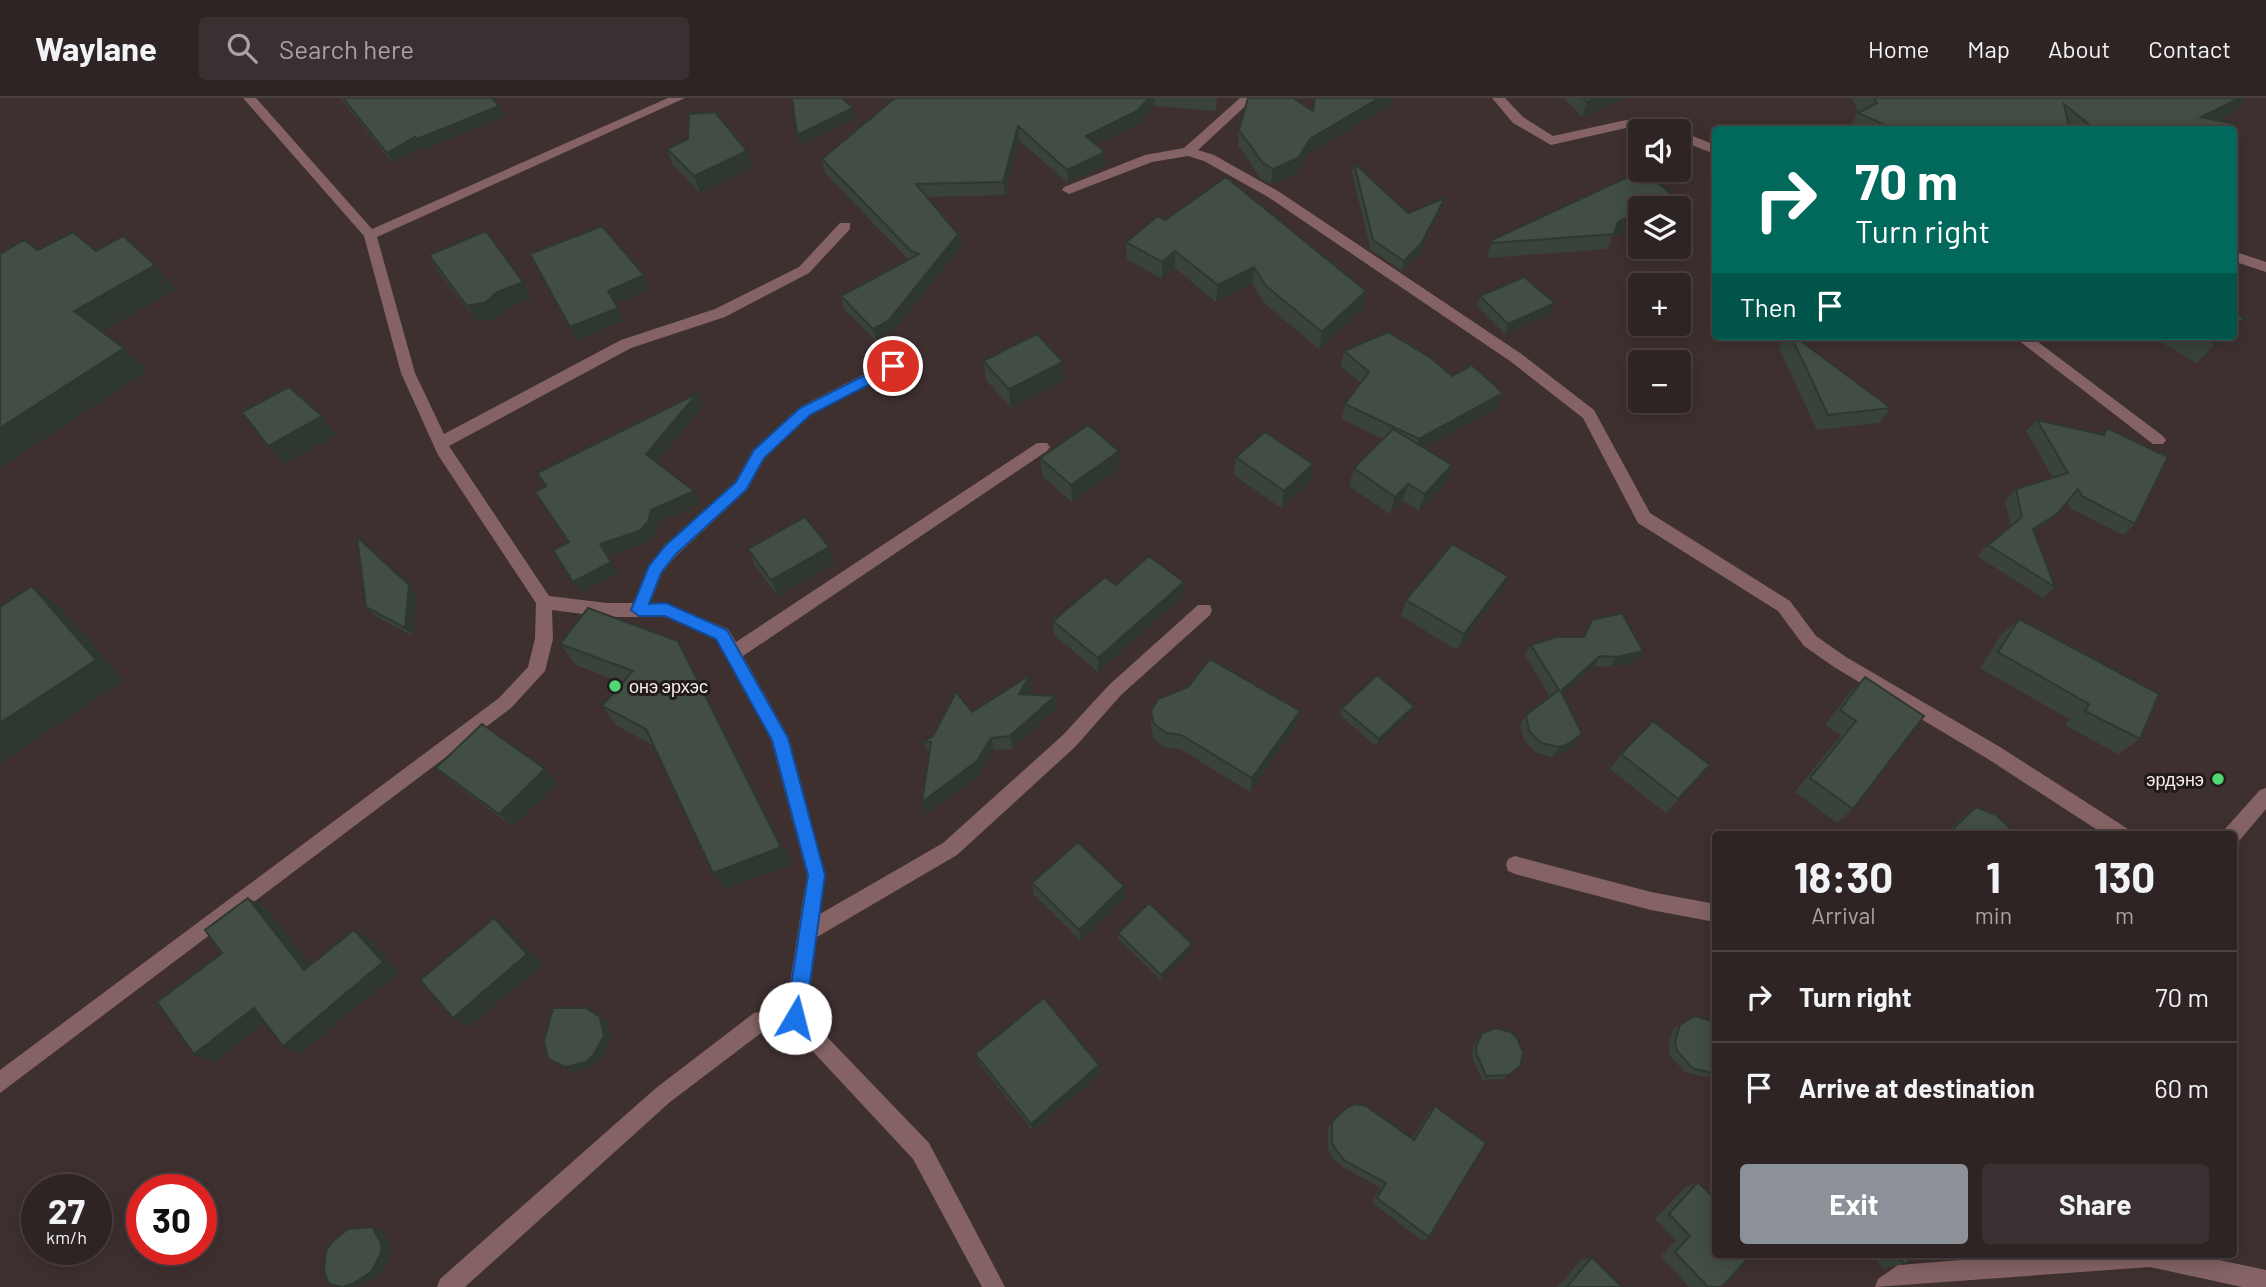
<!DOCTYPE html>
<meta charset="utf-8">
<style>
body{margin:0;font-family:Barlow,sans-serif;background:#3b3031;color:#f1f3f6;height:100vh;display:flex;flex-direction:column;font-size:26px;white-space:nowrap}
*{box-sizing:border-box;margin:0}
p{font-size:23px;color:#a7a4a6}
.icon{flex:none;width:38px;height:38px;fill:none;stroke:currentColor;stroke-width:2;stroke-linecap:round;stroke-linejoin:round}
.map{position:relative;flex:1;overflow:hidden}
.sheet{position:absolute;left:1712px;top:733px;width:525px;height:427px;display:flex;flex-direction:column;background:#2f2424;border-radius:7px;box-shadow:0 4px 18px #0003,0 0 0 2px #4a4141}
.sheet>*{flex:none}
.hud{position:absolute;left:1712px;top:28px;width:525px;height:214px;border-radius:7px;box-shadow:0 4px 18px #0003,0 0 0 2px #4a4141;background:#00695c;color:#fff;overflow:hidden}
.buttons{position:absolute;left:1628px;top:21px;display:grid;gap:14px}
.buttons a{display:grid;place-items:center;width:63px;height:63px;border-radius:7px;background:#2f2424;box-shadow:0 4px 18px #0003,0 0 0 2px #4a4141;font-size:35px}
.speed{position:absolute;left:21px;top:1076px;display:flex;gap:14px;font-size:35px;font-weight:700;text-align:center}
.speed>*{display:grid;place-content:center;width:91px;height:91px;border-radius:50%;background:#2f2424;box-shadow:0 4px 18px #0003,0 0 0 2px #4a4141;line-height:1}
.speed small{font-size:18px;font-weight:400}
.speed .limit{border:10px solid #d22;background:#fff;color:#111}
.pin{position:absolute;display:grid;place-items:center;width:60px;height:60px;color:#fff;margin:-30px;border:4px solid #fff;border-radius:50%;box-shadow:0 2px 7px #0007}
.me{position:absolute;width:77px;margin:-38px;rotate:8deg;stroke-linejoin:round;filter:drop-shadow(0 0 5px #0008)}
.turn{display:flex;align-items:center;gap:24px;height:147px;padding:0 28px;font-size:32px}
.turn .icon{width:91px;height:91px;stroke-width:2.5}
.turn b{display:block;font-size:49px;line-height:60px}
.then{display:flex;align-items:center;height:66px;padding:0 28px;background:#0003;gap:14px;font-size:26px}
.eta{display:flex;justify-content:space-evenly;align-items:center;height:119px;text-align:center}
.eta b{font-size:42px;font-weight:700;line-height:49px}
.cta{display:flex;gap:14px;margin-top:auto;padding:14px 28px}
.cta a{flex:1;height:80px;border-radius:7px;background:#8c9099;color:#fff;font-size:28px;font-weight:700;line-height:80px;text-align:center}
.cta a+a{background:#3b3031;color:#f1f3f6}
ul{padding:0;list-style:none}
li{display:flex;align-items:center;gap:21px;height:91px;padding:0 28px;border-top:2px solid #4a4141}
li div{flex:1}
li b{display:block;font-size:26px}
li em{font-style:normal}
header{display:flex;align-items:center;gap:42px;box-sizing:border-box;height:98px;padding:0 35px;background:#2f2424;border-bottom:2px solid #4a4141}
header strong{font-size:33px}
nav{display:flex;gap:38px;margin-inline-start:auto;font-size:24px}
.search{width:490px;height:63px;background:#3b3031;display:flex;align-items:center;gap:18px;box-sizing:border-box;padding:0 24px;border-radius:7px;color:#a7a4a6;font-size:26px}
.map>svg:first-child{display:block}
</style>
<header>
<strong>Waylane</strong>
<div class="search"><svg class="icon" aria-label="search" viewBox="0 0 24 24"><circle cx="10" cy="10" r="6"/><path d="M15 15l6 6"/></svg>Search here</div>
<nav><a>Home</a><a>Map</a><a>About</a><a>Contact</a></nav>
</header>
<div class="map">
<svg width="2266" height="1189" viewBox="0 0 2266 1189">
<rect width="100%" height="100%" fill="#3f3030"/>
<g fill="none" stroke-linecap="round" stroke-linejoin="round">
<path fill="#856364" fill-rule="evenodd" d="M243,0H256L372,131L668,0H685L377,139L415,275L444,336L621,242L715,211L799,169L840,125H850V131L809,175L725,219L631,250L449,348L549,498L607,505H633L649,467L665,447L735,384L753,352L800,309L888,264L893,263L900,268L898,272L810,317L765,360L747,392L677,457L662,475L650,505H666L728,531L736,544L1037,345H1047L1050,349L1047,353L743,558L789,640L825,777L820,816L943,745L1063,637L1109,587L1198,507H1210L1212,512L1210,517L1121,597L1075,649L957,757L817,839L806,917L929,1045L1005,1189H982L913,1061L791,930L765,932L670,1004L465,1189H437L440,1181L656,990L754,915L786,910L807,777L771,642L716,541L665,519H607L552,512L553,541L545,573L511,610L0,995V972L499,600L528,569L535,541L536,505L438,357L401,275L364,138Z
M1240,0H1254L1198,52L1214,57L1278,93L1520,255L1594,312L1650,415L1790,503L1816,538L1846,559L2000,649L2128,731L2130,737H2105L1988,661L1834,569L1804,548L1778,513L1638,425L1583,320L1510,263L1268,99L1204,63L1188,58L1152,64L1069,96L1062,92L1064,89L1145,57L1184,50Z
M1492,0H1505L1523,19L1553,38L1626,22L1670,29L1676,33L1626,30L1551,47L1513,25Z
M1676,33L1683,34L1715,47V56L1678,42Z
M2233,153L2266,164V174L2233,163Z
M2013,238H2030L2163,338L2166,342L2163,346H2153Z
M2266,690V711L2239,743L2233,745V737H2223L2225,731L2260,692Z
M1515,758L1651,794L1715,806V824L1651,812L1515,776L1508,773L1506,767L1508,761Z
M2026,1157H2196L2266,1172V1189H2242L2150,1169L1875,1189L1878,1181L1898,1167Z"/>
</g>
<path fill="#39433a" d="M340,0H492L499,8L504,18L423,52L421,49L393,65Z
M895,0H1217L1216,13L1153,8L1137,27L1096,46L1105,67L1068,85L1019,42L1005,97L927,99L957,135L960,134L962,147L892,234L876,243L844,211L841,198L908,161L825,75L822,61Z
M1315,0H1392L1391,7L1308,56L1296,76L1271,86L1261,81L1238,47L1239,32L1313,13Z
M1564,0H1626L1582,19Z
M1852,0H2246L2234,15L2219,23L2231,32H1848L1858,14Z
M667,51L747,53L752,70L700,95L673,67Z
M1354,65L1408,115L1442,110L1419,156L1402,173L1371,152L1352,75Z
M1672,97L1666,110H1640V126L1612,139L1607,151L1488,160L1487,158L1492,142Z
M1165,122L1363,210L1319,251L1264,205L1252,186L1216,204L1175,170L1162,181L1127,161L1126,144Z
M429,157L523,184L532,201L507,210L495,221L477,224L439,174Z
M1480,198L1551,215L1505,236L1477,208Z
M1787,238H1794L1891,310L1879,325L1817,332L1779,250Z
M2150,238H2226L2196,265Z
M1344,253L1452,278L1497,310L1424,350L1452,367L1446,385L1419,413L1403,403L1390,416L1349,388L1354,370L1383,341L1342,321L1345,306L1361,285L1341,268Z
M983,263L1064,282L1011,310L986,282Z
M2037,322L2101,336L2107,330L2135,426L2123,437L2070,410L2067,404L2045,427L2034,434L2055,489L2043,500L1977,458L1988,447L2011,428L2005,403L2016,391L2053,380L2026,333Z
M1236,359L1313,366L1310,384L1281,410L1234,377Z
M1040,360L1119,371L1072,404L1042,378Z
M748,451L835,465L778,498L755,468Z
M409,487L416,496L413,538L374,517L366,509Z
M1116,487L1183,498L1098,574L1054,537L1053,523Z
M1500,495L1457,552L1401,518L1406,502Z
M2019,521L2140,641L2118,656L2065,627L2069,621L1980,570L2001,537Z
M1592,522L1636,564L1610,569L1594,568L1563,596L1582,636L1576,645L1560,657L1552,659L1535,654L1524,642L1520,627L1526,617L1550,599L1525,557L1531,547L1583,539Z
M678,543L690,565L792,766L726,791L713,775L653,647L617,628L602,608L623,585L576,567L560,546Z
M1865,579L1853,711L1837,725L1795,694L1841,637L1825,627L1850,594Z
M1032,591L1029,597L1056,611L1012,651L994,652L980,676L926,716L929,657L924,644Z
M1342,610L1411,615L1376,648L1340,617Z
M1151,613L1296,628L1250,694L1180,651L1166,650L1154,641L1151,627Z
M1621,656L1710,667L1666,715L1610,671Z
M436,670L558,685L513,729L451,683Z
M1976,709L2017,737H1944L1966,716Z
M1032,785L1125,800L1081,843L1034,797Z
M1118,835L1191,852L1161,882L1118,841Z
M1715,924V977L1704,979L1685,974L1670,958L1668,948L1673,931L1680,927Z
M1482,935L1520,968L1504,981L1482,982L1473,961L1472,953L1478,940Z
M975,956L1099,967L1100,976L1033,1033L979,965Z
M1435,1008L1429,1139L1422,1143L1372,1104L1381,1090L1341,1068L1333,1061L1328,1051V1030L1332,1024L1412,1041L1428,1015Z
M1698,1084L1722,1189H1689L1661,1158L1676,1143L1655,1121L1684,1090Z
M1873,1157H1918L1904,1166L1883,1170Z
M1592,1159L1622,1189H1558L1580,1163Z"/>
<path fill="#2e3730" d="M1149,0H1154L1153,8L1137,27L1087,51L1086,38Z
M1379,0H1392L1391,7L1308,56L1296,76L1271,86L1273,71L1310,41Z
M1597,0H1626L1582,19L1587,4Z
M2239,0H2246L2234,15L2202,32L2201,19Z
M499,8L504,18L423,52L417,41Z
M853,10L856,20L800,47L797,37Z
M2236,26L2231,32H2220Z
M1018,28L1019,42L1005,97L1003,84Z
M415,39L421,49L393,65L387,55Z
M747,53L752,70L700,95L694,78Z
M1105,54V67L1068,85L1067,72Z
M1672,97L1666,110H1646Z
M1445,100L1442,110L1419,156L1402,173L1404,163Z
M1640,113V126L1612,139L1618,124Z
M960,134L962,147L892,234L876,243L873,231Z
M1175,153V170L1162,181V164Z
M155,167L176,191L97,237L74,213Z
M1254,169L1252,186L1216,204L1218,187Z
M644,177L650,191L614,207L608,193Z
M523,184L532,201L507,210L495,221L477,224L467,208L497,194Z
M1366,193L1363,210L1319,251L1322,234Z
M1555,205L1551,215L1505,236L1508,226Z
M618,210L624,223L577,242L570,229Z
M2224,238H2226L2196,265L2215,246Z
M124,250L147,273L0,370V330Z
M1063,264L1064,282L1011,310L1009,291Z
M698,295L704,308L653,368L646,356Z
M1503,295L1497,310L1415,355L1419,341Z
M322,318L337,337L284,366L268,348Z
M1119,353V371L1072,404L1071,387Z
M1313,366L1310,384L1281,410L1284,393Z
M1452,367L1446,385L1419,413L1425,396Z
M1408,386L1403,403L1390,416L1395,399Z
M694,393L700,406L658,424L655,436L646,445L607,458L600,446L651,412Z
M2057,416L2045,427L2021,442L2033,431Z
M829,449L835,465L778,498L771,482Z
M611,464L619,475L581,495L573,484Z
M1508,478L1500,495L1457,552L1464,536Z
M1184,484L1183,498L1098,574V560Z
M409,487L416,496L413,538L405,530Z
M32,488L61,510L124,582L0,666V625Z
M678,543L690,565L792,766L726,791L713,775Z
M1643,553L1636,564L1610,569L1617,559Z
M1600,558L1594,568L1555,603L1561,593Z
M1030,577L1032,591L1021,610L1019,596Z
M1055,598L1056,611L1012,651L1010,638Z
M1414,608L1411,615L1376,648L1379,641Z
M1300,613L1296,628L1250,694L1252,680Z
M1582,636L1576,645L1560,657L1552,659L1559,649Z
M991,640L994,652L980,676L926,716L922,704Z
M545,671L558,685L513,729L499,716Z
M1124,788L1125,800L1081,843L1079,832Z
M248,800L266,810L321,881L304,872Z
M494,820L509,831L542,867L469,929L453,920Z
M354,832L370,841L399,874L301,955L283,948Z
M1192,846L1191,852L1161,882V877Z
M254,910L272,919L215,964L194,956Z
M600,919L607,924L611,942L601,961L593,969L572,974L565,969Z
M1099,967L1100,976L1033,1033L1031,1026Z
M372,1129L382,1132L391,1148V1158L381,1176L363,1188L343,1189Z"/>
<path fill="#424e44" stroke="#2e3730" stroke-width="2" d="M343,0H492L499,8L417,41L415,39L387,55Z
M792,0H842L853,10L797,37Z
M895,0H1149L1137,13L1086,38L1105,54L1067,72L1018,28L1003,84L916,86L957,135L960,134L889,222L873,231L841,198L919,156L911,153L822,61Z
M1248,0H1293L1313,13L1315,0H1379L1310,41L1298,60L1273,71L1263,65L1239,32Z
M1583,0H1597L1587,4Z
M1874,0H2239L2201,19L2236,26L2220,32H2096L2064,6L2070,32H1896L1858,15L1877,5Z
M715,14L747,53L694,78L667,51L688,41L689,16Z
M1354,65L1408,115L1445,100L1421,146L1404,163L1373,142Z
M1643,72L1672,97L1646,110H1640V113L1618,124L1614,136L1492,145V142Z
M1226,79L1366,193L1322,234L1266,188L1254,169L1218,187L1175,153L1162,164L1126,144L1158,118L1165,122Z
M602,128L644,177L608,193L618,210L570,229L530,156Z
M486,133L523,184L497,194L486,204L467,208L429,157Z
M73,134L96,153L123,138L155,167L74,213L124,250L0,330V156L24,142L38,152Z
M1524,179L1555,205L1508,226L1480,198Z
M2233,214L2244,220L2233,230Z
M1388,234L1431,260L1452,278L1472,267L1503,295L1419,341L1345,306L1369,274L1344,253Z
M1037,236L1063,264L1009,291L983,263Z
M1791,238H1794L1891,310L1828,317Z
M2200,238H2224L2215,246Z
M289,289L322,318L268,348L242,314Z
M698,295L646,356L694,393L651,412L648,424L639,433L600,446L611,464L573,484L553,452L569,444L535,394L546,388L537,375Z
M2037,322L2104,337L2107,330L2168,359L2135,426L2082,398L2078,391L2057,416L2033,431L2055,489L1988,447L2022,419L2016,391L2068,375Z
M1088,327L1119,353L1071,387L1040,360Z
M1393,331L1452,367L1425,396L1408,386L1395,399L1354,370Z
M1265,334L1313,366L1284,393L1236,359Z
M805,419L829,449L771,482L748,451Z
M357,439L409,487L405,530L366,509Z
M1452,446L1508,478L1464,536L1406,502Z
M1149,458L1184,484L1098,560L1053,523L1105,479L1116,487Z
M32,488L96,562L0,625V509Z
M588,510L678,543L781,749L713,775L646,631L602,608L633,573L560,546Z
M1622,515L1643,553L1617,559L1600,558L1561,593L1582,636L1566,647L1559,649L1541,645L1529,633L1526,617L1559,592L1531,547L1556,539H1584L1592,522Z
M2019,521L2159,596L2140,641L2085,613L2089,606L1998,554Z
M1210,561L1300,613L1252,680L1181,637L1166,635L1154,626L1151,613L1158,601L1188,589Z
M1030,577L1019,596L1055,598L1010,638L991,640L977,663L922,704L931,644H924L933,638L956,594L972,614Z
M1377,577L1414,608L1379,641L1342,610Z
M1865,579L1924,618L1853,711L1810,680L1856,623L1840,612Z
M1653,623L1710,667L1678,701L1621,656Z
M482,626L545,671L499,716L436,670Z
M1976,709L1996,717L2017,737H1947Z
M1078,744L1124,788L1079,832L1032,785Z
M248,800L304,872L354,832L383,864L283,948L254,910L194,956L157,904L222,855L205,832Z
M1149,805L1192,846L1161,877L1118,835Z
M494,820L527,856L453,920L420,882Z
M1044,900L1099,967L1031,1026L975,956Z
M553,910H586L600,919L604,938L594,956L586,964L565,969L548,961L544,943Z
M1695,918L1715,924V974L1712,975L1692,970L1677,953L1675,944L1680,927Z
M1496,930L1511,934L1517,940L1523,954L1520,968L1509,977L1486,978L1477,957L1476,949L1482,935Z
M1355,1006L1366,1008L1414,1042L1435,1008L1486,1045L1429,1139L1377,1100L1386,1085L1345,1063L1338,1055L1332,1045V1024L1346,1010Z
M1698,1084L1715,1101V1157H1751L1722,1189H1708L1675,1154L1690,1138L1669,1116Z
M372,1129L381,1145V1155L371,1174L352,1186L343,1189L329,1186L324,1173L326,1153L332,1144L348,1131Z
M1896,1157H1918V1158L1904,1166Z
M1592,1159L1622,1189H1567Z"/>
<path fill="#1a73e8" stroke="#114b97" stroke-width="2" d="M893,263L899,268L897,272L810,317L764,360L746,392L676,456L661,475L649,506L666,505L727,532L788,640L825,777L805,920L802,926L795,929L789,926L786,920L808,777L772,642L716,541L665,518H639L631,512L649,468L665,448L736,384L754,352L800,310Z"/>
<g fill="#51d674" stroke="#211a1a" stroke-width="2.5">
<circle cx="615" cy="588" r="7"/>
<circle cx="2218" cy="681" r="7"/>
</g>
<g text-anchor="middle" dominant-baseline="central" stroke-width="6" stroke-linejoin="round" paint-order="stroke">
<g font-size="18" fill="#f6ecec" stroke="#211a1a" text-anchor="start">
<text x="629" y="588">онэ эрхэс</text>
<text x="2204" y="681" text-anchor="end">эрдэнэ</text>
</g>
</g>
</svg>
<div class="buttons">
<a><svg class="icon" aria-label="sound" viewBox="0 0 24 24"><path d="M4 9h4l5-4v14l-5-4H4zM17 9q2 3 0 6"/></svg></a>
<a><svg class="icon" aria-label="layers" viewBox="0 0 24 24"><path d="M12 4l9 5-9 5-9-5zM3 14l9 5 9-5"/></svg></a>
<a>+</a>
<a>−</a>
</div>
<div class="speed"><div>27<small>km/h</small></div><div class="limit">30</div></div>
<div class="pin" style="left:893px;top:268px;background:#d93025"><svg class="icon" aria-label="arrive" viewBox="0 0 24 24"><path d="M6 21V4h12l-3 4 3 4H6"/></svg></div>
<svg class="me" style="left:795px;top:920px" viewBox="-20 -20 40 40"><circle r="19" fill="#fff"/><path d="M0-13L10 11 0 6-10 11z" fill="#1a73e8"/></svg>
<div class="hud">
<div class="turn"><svg class="icon" aria-label="right" viewBox="0 0 24 24"><path d="M7 20v-9h11M14 6l5 5-5 5"/></svg><div><b>70 m</b>Turn right</div></div>
<div class="then">Then<svg class="icon" aria-label="arrive" viewBox="0 0 24 24"><path d="M6 21V4h12l-3 4 3 4H6"/></svg></div>
</div>
<section class="sheet">
<div class="eta">
<div><b>18:30</b><p>Arrival</p></div>
<div><b>1</b><p>min</p></div>
<div><b>130</b><p>m</p></div>
</div>
<ul>
<li><svg class="icon" aria-label="right" viewBox="0 0 24 24"><path d="M7 20v-9h11M14 6l5 5-5 5"/></svg><div><b>Turn right</b></div><em>70 m</em></li>
<li><svg class="icon" aria-label="arrive" viewBox="0 0 24 24"><path d="M6 21V4h12l-3 4 3 4H6"/></svg><div><b>Arrive at destination</b></div><em>60 m</em></li>
</ul>
<div class="cta"><a>Exit</a><a>Share</a></div>
</section>
</div>
